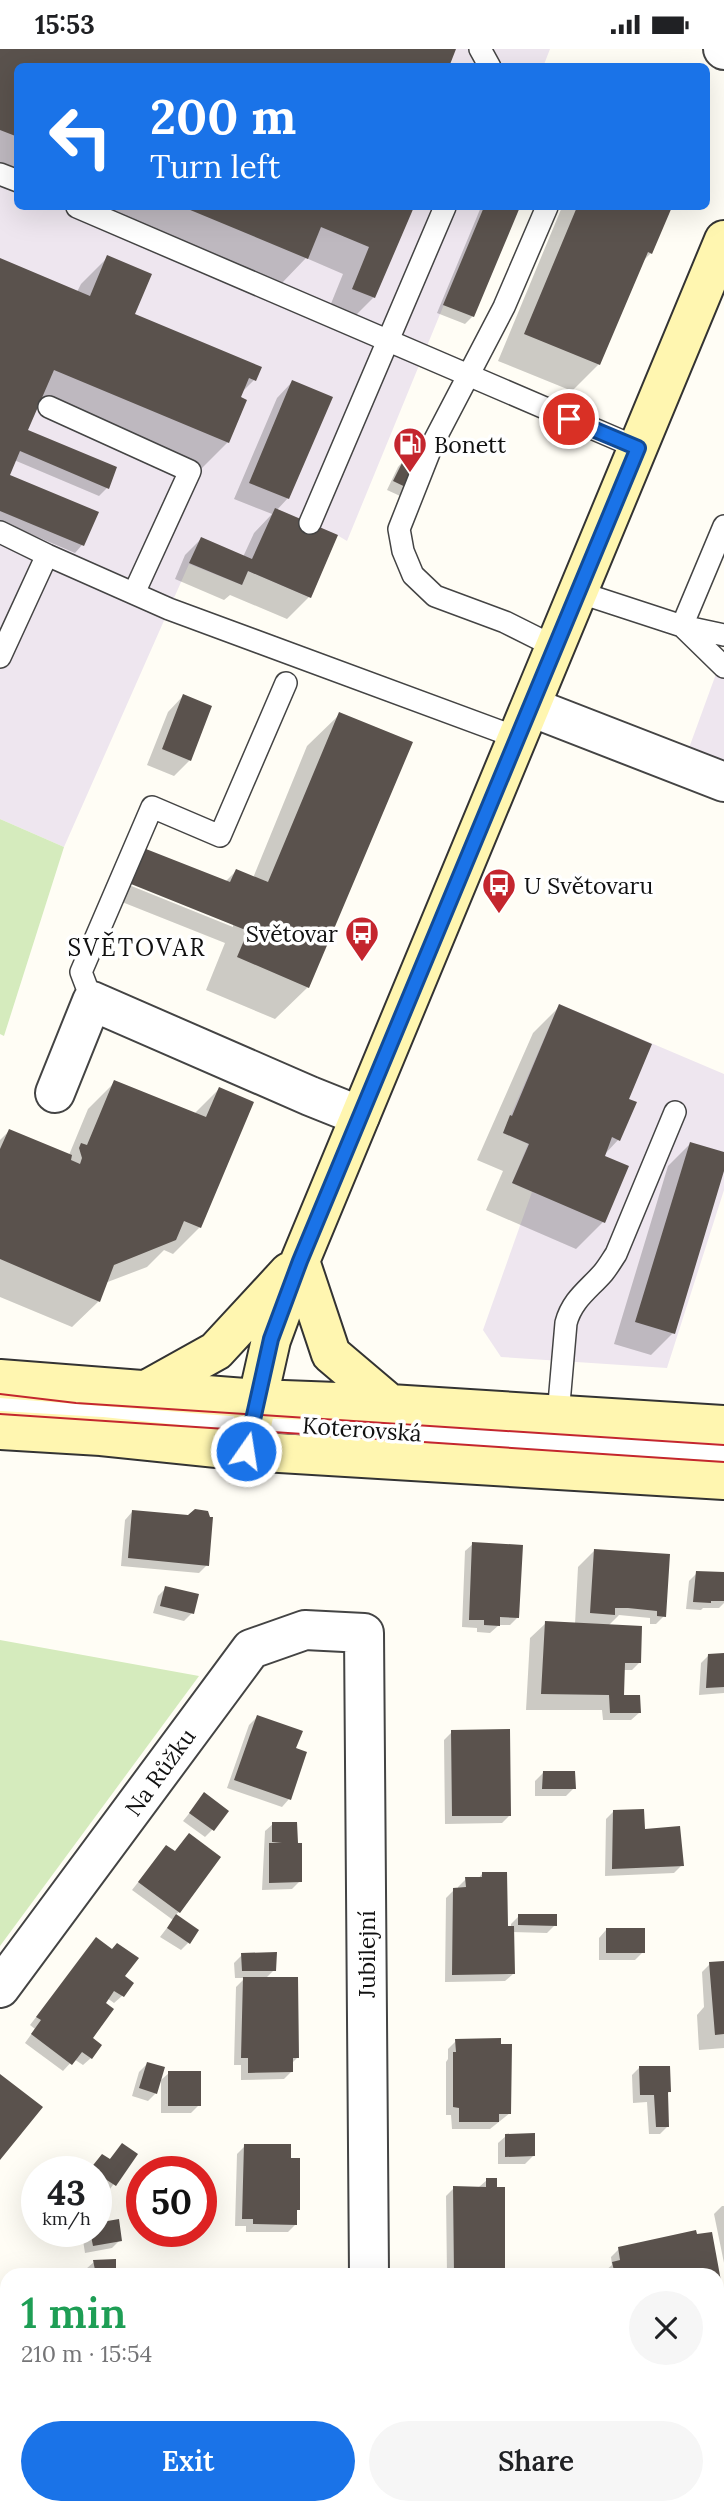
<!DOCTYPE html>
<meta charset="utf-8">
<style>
body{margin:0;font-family:Lora,serif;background:#f6f6f6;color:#202124;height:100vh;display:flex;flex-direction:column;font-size:26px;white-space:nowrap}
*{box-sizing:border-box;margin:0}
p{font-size:23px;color:#757577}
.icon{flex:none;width:38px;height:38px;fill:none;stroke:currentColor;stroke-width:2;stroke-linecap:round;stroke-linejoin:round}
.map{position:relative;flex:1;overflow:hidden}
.panel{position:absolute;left:0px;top:2219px;width:724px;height:247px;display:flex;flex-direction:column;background:#fff;border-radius:21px 21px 0 0;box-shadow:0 7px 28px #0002}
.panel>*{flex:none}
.guide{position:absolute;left:14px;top:14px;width:696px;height:147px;border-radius:10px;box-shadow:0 7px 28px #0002;background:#1a73e8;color:#fff;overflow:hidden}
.speed{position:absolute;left:21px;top:2107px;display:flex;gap:14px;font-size:35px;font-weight:700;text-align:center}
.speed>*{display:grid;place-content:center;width:91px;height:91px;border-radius:50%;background:#fff;box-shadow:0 7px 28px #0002;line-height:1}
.speed small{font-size:18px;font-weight:400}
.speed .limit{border:10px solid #d22;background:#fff;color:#111}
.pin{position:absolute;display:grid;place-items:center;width:60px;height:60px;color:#fff;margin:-30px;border:4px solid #fff;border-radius:50%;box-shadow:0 2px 7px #0007}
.me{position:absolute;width:77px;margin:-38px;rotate:13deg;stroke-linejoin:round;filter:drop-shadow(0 0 5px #0008)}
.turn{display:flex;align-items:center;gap:24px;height:147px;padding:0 21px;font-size:32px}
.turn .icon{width:91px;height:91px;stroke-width:2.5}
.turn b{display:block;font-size:49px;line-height:60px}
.round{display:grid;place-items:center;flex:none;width:74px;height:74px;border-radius:37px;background:#f6f6f6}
.summary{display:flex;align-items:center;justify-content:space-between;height:119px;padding:0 21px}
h1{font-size:42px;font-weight:600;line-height:52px;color:#1e9e55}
.cta{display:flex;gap:14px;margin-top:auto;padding:14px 21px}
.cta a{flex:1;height:80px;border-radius:42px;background:#1a73e8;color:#fff;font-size:28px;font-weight:600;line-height:80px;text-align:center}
.cta a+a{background:#f6f6f6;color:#202124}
.status{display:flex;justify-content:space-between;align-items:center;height:49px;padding:0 35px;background:#fff;direction:ltr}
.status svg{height:19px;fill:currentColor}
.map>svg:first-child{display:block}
</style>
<div class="status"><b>15:53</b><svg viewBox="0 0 49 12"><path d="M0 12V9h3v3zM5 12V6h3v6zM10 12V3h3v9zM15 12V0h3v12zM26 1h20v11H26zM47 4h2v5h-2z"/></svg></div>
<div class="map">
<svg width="724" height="2465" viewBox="0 0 724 2465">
<rect width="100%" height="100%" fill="#fffdf5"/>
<path fill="#eee6ef" d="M0,0H550L543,18H18V158H484L347,492L337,486L311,549L248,522L242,536L189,515L64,798L0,770Z
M724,603V714L689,699Z
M559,955L724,1025V1141L667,1319L501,1308L483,1281L532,1143L512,1134L528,1095L503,1084Z"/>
<path fill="#d5ebbd" d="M0,770L64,798L4,987L0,985Z
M0,1591L199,1627L0,1897Z"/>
<path fill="#0003" d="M0,0H455L18,18V126L0,119Z
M93,158H412L374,248L347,275L326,267L343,225L306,209L280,236Z
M481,158H518L473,267L465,275L437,264Z
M562,158H670L651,204L642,213L599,315L572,342L498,312Z
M108,208L132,266L254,331L241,344L228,393L201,420L39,352L26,382L107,439L99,447L14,411L7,427L82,496L75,504L0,472V211L77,243L81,235Z
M292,333L288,449L276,462L309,548L287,570L230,546L224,551L175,530L185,506L201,490L243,508L254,484L272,465L234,450L277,349Z
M405,410L409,451L387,441L398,418Z
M183,647L190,711L174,727L147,716L168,663Z
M340,665L308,938L275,970L206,941L225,894L117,851L124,834L233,878V874L125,830L130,818L146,802L225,833L236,822L253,829L307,697Z
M560,957L627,1050L619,1090L604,1106L603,1173L576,1200L486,1161L503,1122L477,1111L533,984Z
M115,1033L194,1065L219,1040L200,1178L173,1205L164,1201L147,1218L105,1234L99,1252L72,1278L0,1248V1091L9,1082L69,1106L88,1060Z
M690,1095L724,1105V1116L673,1284L651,1306L614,1295L668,1117Z
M132,1463L188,1468L207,1516L199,1524L121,1517L125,1471Z
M473,1495L517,1569L510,1576H499L490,1584L477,1583V1579L462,1578L465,1502Z
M594,1502L664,1567L656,1575H650V1569L619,1566L608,1577L640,1613L632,1621H623L622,1648L639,1664L631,1671H603L602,1661H526L530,1589L546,1574L575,1575L578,1518Z
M697,1524H724V1554L719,1559H703L701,1561L686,1560L689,1532Z
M166,1539L192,1564L184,1572L153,1564L158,1547Z
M709,1606H724V1644L699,1646L701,1614Z
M257,1668L294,1700L289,1750L282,1758L227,1739L249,1676Z
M452,1683L509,1767L502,1774L445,1775L444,1691Z
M543,1724L574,1739L566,1747H535V1732Z
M205,1745L213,1780L205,1788L183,1772Z
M614,1762L643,1782L682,1816L674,1824L605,1827L606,1770Z
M273,1775L300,1832L292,1840L262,1841L265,1782Z
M166,1798L179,1863L175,1866L188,1894L181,1901L160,1888L173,1871L132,1841Z
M482,1825L506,1879H511V1875L519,1867L555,1876L547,1884L512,1883L513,1925L505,1932L445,1933L446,1849L454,1841H458V1838L466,1830H478Z
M606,1881L643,1903L635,1911H599V1889Z
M96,1890L123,1928L122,1947L114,1954L107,1949L90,1989L91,2009L83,2016L74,2010L63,2022L25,1994L35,1980L30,1976Z
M242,1906L274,1921L265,1930L298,2008L292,2014V2022L284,2030L241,2031V2016H234L236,1938L245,1929H235L234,1914Z
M724,1914V1999L699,2001L697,1966L704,1958L702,1923L710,1915Z
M456,1992L510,2064L490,2080H452L451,2066H446V2013L448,2010V2000Z
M147,2015L156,2044L148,2052L132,2047L139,2023Z
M640,2018L669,2043L666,2046L668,2077L660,2085H649L647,2053L633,2054L632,2026Z
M169,2024L199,2056L191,2064H161V2031Z
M506,2087L533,2107L525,2115H498V2094Z
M122,2096L136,2105L107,2144L96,2137V2123H89L94,2115L109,2111Z
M245,2097L298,2160L295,2163L296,2175L288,2183H246V2177H235L237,2105Z
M487,2131L503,2226H447L446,2147L454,2139L479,2138Z
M722,2157H724V2214L714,2165Z
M85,2182H96L120,2191L112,2199L85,2204L82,2185Z
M710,2185L719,2231L718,2233V2226H606L605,2222L612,2216L611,2208L619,2200Z
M94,2213L115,2226H87L86,2220Z
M6,2246H7V2297L0,2262V2252Z
M724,2364V2430L718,2431V2365Z
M231,2459H281L282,2465H225Z
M447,2459H511V2465H447Z"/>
<path fill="#5a524d" d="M0,0H456L449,18H18V88L0,81Z
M183,158H414L375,249L352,240L369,198L321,178L308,210Z
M484,158H520L474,268L443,256Z
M577,158H672L652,205L648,203L600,316L524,285Z
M107,206L152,225L135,265L262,318L256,332L249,329L241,348L247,351L229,394L54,321L28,381L117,418L109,440L20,402L10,426L99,463L84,497L0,462V209L90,247Z
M292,331L333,348L289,450L249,434Z
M405,408L429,419L418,444L393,432Z
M275,459L338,486L311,549L248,522L242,536L189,514L201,488L252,510Z
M183,645L212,657L191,712L162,700Z
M339,663L413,693L309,939L237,908L248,882L131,835L146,800L230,833L236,820L268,833Z
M559,955L652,995L629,1050L637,1053L620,1092L612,1088L605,1107L629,1117L605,1174L512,1134L529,1095L503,1084L510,1066L512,1067Z
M114,1031L206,1068L219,1038L254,1053L201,1179L184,1172L176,1191L114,1216L100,1253L0,1210V1100L9,1080L72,1106L71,1111L80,1115L82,1109L79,1099L81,1094L87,1096Z
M690,1093L724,1103V1122L675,1285L635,1273Z
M195,1460L208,1462L210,1468H213L209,1517L128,1509L132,1461L188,1466Z
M472,1493L523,1496L519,1569L500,1568V1577L484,1576V1571H469Z
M594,1500L670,1505L666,1568L657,1567V1562L628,1559H615V1566L590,1564Z
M696,1522L724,1523V1552H711V1554L693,1553Z
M165,1537L199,1545L194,1565L160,1557Z
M545,1572L642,1577L641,1614H625L624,1646H640L641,1664H610L609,1646L541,1645Z
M724,1604V1638L706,1639L708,1605Z
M257,1666L303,1682L296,1699L307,1703L291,1751L234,1731Z
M510,1680L511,1767H452L451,1681Z
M543,1722H575L576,1740H542Z
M204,1743L229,1762L214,1782L189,1764Z
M644,1760L645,1780L680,1777L684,1817L612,1820L613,1761Z
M272,1773H297L298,1794H302V1833L269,1834V1794H282L272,1793Z
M189,1784L221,1808L180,1864L138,1833L166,1796L175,1802Z
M482,1823H507L508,1877H514L515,1925L452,1926L453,1839L466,1838L465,1828H482Z
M176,1865L199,1881L190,1895L167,1879Z
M518,1865H557V1877L518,1876Z
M606,1879H645V1904H606Z
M96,1888L112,1900L117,1894L139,1909L125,1927L134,1934L124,1948L114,1942L106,1954L114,1960L93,1989L102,1996L92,2010L82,2003L72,2016L31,1985L41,1971L36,1968Z
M277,1903L276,1922H242L241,1904Z
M724,1912V1985L715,1986L709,1913Z
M243,1928H298L299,2009H293V2023L248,2024V2009H241Z
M501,1989V1995H512L511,2065H499V2073H459V2059L453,2058V2003H456L455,1990Z
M147,2013L165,2018L157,2045L139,2039Z
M639,2017H670L671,2043H668L669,2078H656L654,2046H640Z
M168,2022H201V2057H168Z
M0,2025L43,2058L0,2111Z
M535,2084V2107L505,2108V2085Z
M122,2094L138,2105L116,2137L90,2120L102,2105L110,2110Z
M244,2095H291V2109H300V2161H297V2176L253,2175V2170H242Z
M486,2129H497V2138H505V2226H454L453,2137L486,2138Z
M119,2170L122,2192L93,2197L90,2182H96V2174Z
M696,2181L697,2185L712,2183L721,2232L718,2233V2226H615L612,2213L620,2211L618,2198Z
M116,2210V2226H96L93,2211Z
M724,2362V2418L718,2420V2363Z
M233,2459H283L284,2465H234Z
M455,2459H512V2465H455Z"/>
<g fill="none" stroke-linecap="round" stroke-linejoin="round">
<g stroke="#444" stroke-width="24">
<path id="lane" d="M480,0L490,18
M0,125L18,132
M77,158L638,399
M547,158L504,258L433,394L399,480L403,502L413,526L435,547L505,573L555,598
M49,358L190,422L134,544
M310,474L445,158
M0,483L47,506
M578,543L682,577L724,477
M682,577L724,618
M682,577L724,586
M0,608L47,506L169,560L518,689
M92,952L81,923L152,758L220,787L286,634
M0,1355L724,1404
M558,1366L566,1274C572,1251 588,1241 603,1224C608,1218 612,1211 616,1205L675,1063"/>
</g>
<g stroke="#444" stroke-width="42">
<path id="street" d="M723,0L724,1
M531,658L724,733
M55,1044L92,952L310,1047L360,1067
M0,1939L251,1600L305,1581L364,1584L369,2226
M718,2302L724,2300
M0,2429L7,2428
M370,2459V2465"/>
</g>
<g stroke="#333" stroke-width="42">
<path id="secondary" d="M300,1212L331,1305L390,1355
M0,1330L257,1350L390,1355L724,1376
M146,1341L216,1302L289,1223
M0,1381L101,1387L246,1402L724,1431
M246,1402L271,1291L300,1212L724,191"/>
</g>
<use href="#lane" stroke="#fff" stroke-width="21"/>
<use href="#street" stroke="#fff" stroke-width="38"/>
<use href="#secondary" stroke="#fff6b0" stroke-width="38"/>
<path stroke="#c4262e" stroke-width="2" d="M0,1345L76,1354L724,1396
M0,1365L724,1413"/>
</g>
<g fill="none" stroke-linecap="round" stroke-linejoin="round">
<g stroke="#114b97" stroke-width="18">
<path id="route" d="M246,1402L271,1290L300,1212L638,399L569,370"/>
</g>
<use href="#route" stroke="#1a73e8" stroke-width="12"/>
</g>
<defs>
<g id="fuel-pin" transform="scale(1.75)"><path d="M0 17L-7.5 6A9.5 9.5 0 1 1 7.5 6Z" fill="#c4262e" stroke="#fff"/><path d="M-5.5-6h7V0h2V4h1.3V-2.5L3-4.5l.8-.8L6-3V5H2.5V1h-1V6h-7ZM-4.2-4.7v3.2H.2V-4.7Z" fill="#fff"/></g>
<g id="bus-pin" transform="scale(1.75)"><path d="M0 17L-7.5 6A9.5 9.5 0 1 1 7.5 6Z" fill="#c4262e" stroke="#fff"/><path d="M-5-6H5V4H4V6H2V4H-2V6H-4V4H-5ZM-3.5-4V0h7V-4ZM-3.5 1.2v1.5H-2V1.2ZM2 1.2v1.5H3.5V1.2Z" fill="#fff"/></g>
</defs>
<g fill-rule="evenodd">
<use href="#fuel-pin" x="410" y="395"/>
<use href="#bus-pin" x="499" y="836"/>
<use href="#bus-pin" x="362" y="884"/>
</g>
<g text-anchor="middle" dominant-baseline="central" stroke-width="7" stroke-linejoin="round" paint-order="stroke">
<g font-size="23" fill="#111" stroke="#fff" text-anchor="start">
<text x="434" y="395">Bonett</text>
<text x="524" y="836">U Světovaru</text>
<text x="338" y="884" text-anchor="end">Světovar</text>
</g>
<g font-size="23" fill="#111" stroke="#fff">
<text transform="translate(362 1380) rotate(4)">Koterovská</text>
<text transform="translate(160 1723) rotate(-54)">Na Růžku</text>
<text transform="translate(366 1905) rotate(-90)">Jubilejní</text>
</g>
<g font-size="24" letter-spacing="2" fill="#111" stroke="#fff">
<text x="137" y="898">SVĚTOVAR</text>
</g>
</g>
</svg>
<div class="speed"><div>43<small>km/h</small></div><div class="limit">50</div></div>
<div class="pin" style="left:569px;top:370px;background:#d93025"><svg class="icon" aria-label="arrive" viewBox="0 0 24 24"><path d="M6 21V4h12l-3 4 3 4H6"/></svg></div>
<svg class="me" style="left:246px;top:1402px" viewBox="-20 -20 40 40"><circle r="17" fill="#1a73e8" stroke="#fff" stroke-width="3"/><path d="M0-11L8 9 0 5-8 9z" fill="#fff"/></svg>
<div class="guide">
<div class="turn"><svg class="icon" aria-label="left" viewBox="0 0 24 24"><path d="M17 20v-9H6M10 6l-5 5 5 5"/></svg><div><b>200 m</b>Turn left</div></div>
</div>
<section class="panel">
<div class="summary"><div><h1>1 min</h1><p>210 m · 15:54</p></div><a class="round"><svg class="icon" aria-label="close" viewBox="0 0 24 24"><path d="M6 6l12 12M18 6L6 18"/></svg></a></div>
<div class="cta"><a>Exit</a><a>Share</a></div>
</section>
</div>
